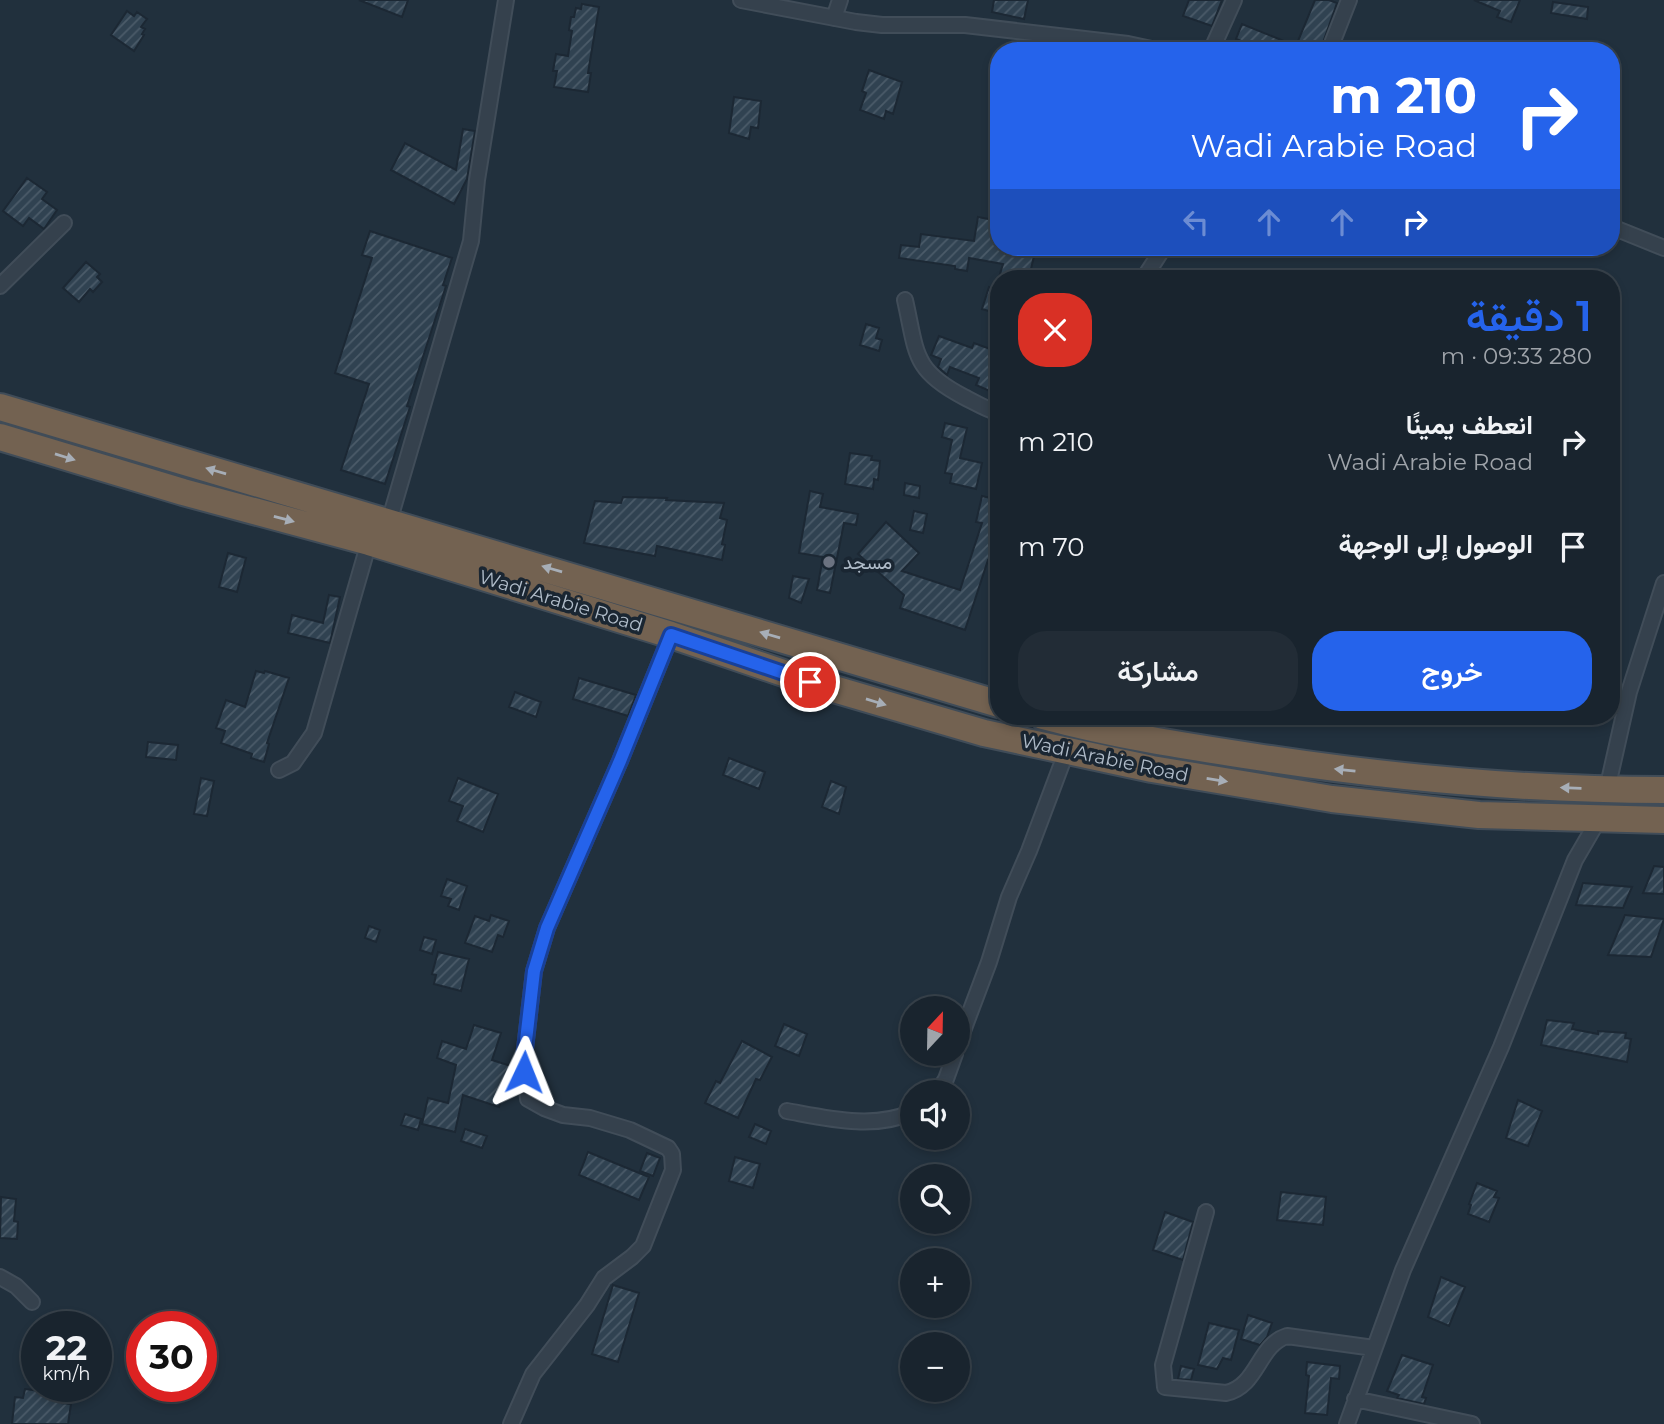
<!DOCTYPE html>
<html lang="ar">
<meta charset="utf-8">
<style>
body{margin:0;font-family:Montserrat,Vazirmatn,sans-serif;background:#222c36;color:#f1f3f6;direction:rtl;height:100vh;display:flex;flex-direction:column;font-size:26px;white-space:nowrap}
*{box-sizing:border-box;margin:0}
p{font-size:23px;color:#9fa4aa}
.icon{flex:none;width:38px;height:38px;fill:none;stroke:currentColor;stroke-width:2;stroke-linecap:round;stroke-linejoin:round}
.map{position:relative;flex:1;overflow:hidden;direction:ltr}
.side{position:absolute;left:990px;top:270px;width:630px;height:455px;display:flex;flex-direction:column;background:#19242e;border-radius:28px;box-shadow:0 4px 10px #0003,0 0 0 2px #37414a;direction:rtl}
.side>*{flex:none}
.banner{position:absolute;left:990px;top:42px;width:630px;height:214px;border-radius:28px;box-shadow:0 4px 10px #0003,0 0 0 2px #37414a;direction:rtl;background:#2563eb;color:#fff;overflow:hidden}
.needle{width:46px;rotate:22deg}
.fabs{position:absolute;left:900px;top:996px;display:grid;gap:14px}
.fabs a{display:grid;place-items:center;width:70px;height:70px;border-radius:50%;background:#19242e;box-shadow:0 4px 10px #0003,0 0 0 2px #37414a;font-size:35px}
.speed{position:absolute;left:21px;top:1311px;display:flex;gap:14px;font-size:35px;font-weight:700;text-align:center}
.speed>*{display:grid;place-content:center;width:91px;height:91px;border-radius:50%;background:#19242e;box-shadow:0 4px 10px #0003,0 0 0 2px #37414a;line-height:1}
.speed small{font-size:18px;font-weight:400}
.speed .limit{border:10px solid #d22;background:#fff;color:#111}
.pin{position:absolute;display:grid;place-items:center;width:60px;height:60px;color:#fff;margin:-30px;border:4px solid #fff;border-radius:50%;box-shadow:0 2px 7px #0007}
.me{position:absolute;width:77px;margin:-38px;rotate:2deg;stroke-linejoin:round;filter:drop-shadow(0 0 5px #0008)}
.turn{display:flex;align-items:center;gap:24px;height:147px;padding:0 28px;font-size:32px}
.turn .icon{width:91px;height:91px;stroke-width:2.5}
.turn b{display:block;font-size:49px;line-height:60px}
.lanes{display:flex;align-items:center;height:66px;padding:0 28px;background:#0003;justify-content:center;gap:35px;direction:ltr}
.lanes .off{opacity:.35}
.round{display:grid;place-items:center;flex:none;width:74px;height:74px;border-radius:28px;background:#222c36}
.summary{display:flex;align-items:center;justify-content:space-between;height:119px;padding:0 28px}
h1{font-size:42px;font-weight:600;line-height:52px;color:#2563eb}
.action{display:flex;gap:14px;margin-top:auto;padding:14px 28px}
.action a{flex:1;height:80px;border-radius:28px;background:#2563eb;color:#fff;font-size:28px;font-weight:600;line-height:80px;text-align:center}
.action a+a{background:#222c36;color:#f1f3f6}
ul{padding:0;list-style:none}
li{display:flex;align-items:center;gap:21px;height:105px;padding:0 28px}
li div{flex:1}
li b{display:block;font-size:26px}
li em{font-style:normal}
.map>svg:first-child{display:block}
</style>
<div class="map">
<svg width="1664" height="1424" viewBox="0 0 1664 1424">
<defs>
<pattern id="building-hatch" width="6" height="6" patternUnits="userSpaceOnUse" patternTransform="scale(1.75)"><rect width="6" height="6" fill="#304251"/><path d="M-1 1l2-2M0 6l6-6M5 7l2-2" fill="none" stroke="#4b5b69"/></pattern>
</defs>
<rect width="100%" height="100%" fill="#21303d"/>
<path fill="url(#building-hatch)" stroke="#1c2834" stroke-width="2" d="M359,0H408L402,17Z
M994,0H1028L1024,19L992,12Z
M1189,0H1222L1212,26L1183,16Z
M1315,0H1329L1337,3L1320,51H1243L1247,43L1236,39L1242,24L1296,46Z
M1474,0H1520L1511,22L1497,17L1500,11Z
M1553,2L1588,7L1587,19L1551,13Z
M582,4L599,7L588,73H591L588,92L554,87L557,71H553L556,54L568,56L572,31L569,30L571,17H574L576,8L581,9Z
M127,11L134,16L137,12L147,19L141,27L145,29L142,34L144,35L134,51L111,35Z
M869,70L902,82L893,114L886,111L884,119L860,110L866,93L862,91Z
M734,97L761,101L758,128L751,127L749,139L729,133Z
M463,129L475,131L467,179L454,204L391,170L405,143L456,170Z
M27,178L47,192L42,199L57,210L44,229L29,218L23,226L3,211Z
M978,217L999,221V247H1036L1029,278L1000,274L1003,264L969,258L967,271L955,269V266L899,258L901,245L919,247L921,234L974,241Z
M370,231L452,258L443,285L446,286L407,406L410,407L385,484L341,470L369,384L335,373L372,258L362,255Z
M86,262L100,274L97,277L102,282L93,292L90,289L79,302L63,288Z
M989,287L999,290V314L982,309Z
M866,324L879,328L876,338L882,340L879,351L860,345Z
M999,329V395L976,385L979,378L950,367L947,375L938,367L941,359L931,355L939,336L972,348L974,343L990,349Z
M945,423L967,428L960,458L982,463L976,489L950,483L952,474L945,473L952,440L942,437Z
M850,453L872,456L871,460L880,461L878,480L874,479L873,489L845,484Z
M905,483L920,486L919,498L904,495Z
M810,491L823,494L820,507L858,514L856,525L844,523L830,593L817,590L823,557L799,553Z
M982,496L999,500V563L988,560L965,630L900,608L904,595L858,554L886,522L919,553L902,571L960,590L982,523L976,522Z
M623,497L667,498L666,500L724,503L720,518L727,520L722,544L725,545L722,560L657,546L655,556L584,543L595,501L621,503Z
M914,511L927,514L923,533L910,530Z
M228,553L246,558L237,592L219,587Z
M793,576L809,579L801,603L789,598Z
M329,595L340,597L330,643L288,633L292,615L323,623Z
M256,671L264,673L265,671L289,678L267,743L269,744L264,762L251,758L252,754L221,743L225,731L216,728L226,700L245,707Z
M579,678L636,695L628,716L573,699Z
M515,692L541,702L536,717L509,707Z
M148,742L178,745L176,760L146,757Z
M729,758L765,772L759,789L723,775Z
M201,778L214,781L207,816L194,814Z
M458,778L498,794L483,832L457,821L463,806L449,801Z
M831,781L846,787L839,814L822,807Z
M1654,866L1664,867V894L1643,893Z
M447,879L467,886L459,910L448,906L451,899L441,896Z
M1583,883L1632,887L1623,908L1576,905Z
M491,915L509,921L503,937L498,935L492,952L465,943L475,916L489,921Z
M1625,915L1664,919L1651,957L1608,955Z
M369,926L380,930L376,942L365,938Z
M424,937L436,940L432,954L420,950Z
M438,952L469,959L461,991L434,984L436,975L432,974Z
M1547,1020L1574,1023L1572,1029L1598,1034V1031L1626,1033L1625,1038L1631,1039L1627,1062L1541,1045Z
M784,1024L807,1034L799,1056L775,1046Z
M474,1025L501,1033L492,1060L511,1066L499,1107L463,1095L455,1132L422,1124L428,1098L448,1103L456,1065L437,1058L442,1041L466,1049Z
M742,1041L772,1057L760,1080L756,1079L738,1118L705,1103L716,1081L720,1083Z
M1518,1100L1542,1111L1528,1146L1506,1138Z
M405,1114L421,1119L418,1130L401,1125Z
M755,1124L771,1131L766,1144L749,1137Z
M465,1129L487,1136L482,1148L461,1141Z
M588,1152L649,1177L639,1200L579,1175Z
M647,1153L660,1158L653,1176L640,1171Z
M735,1157L760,1164L753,1188L729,1181Z
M1477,1183L1497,1191L1494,1197L1499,1198L1489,1222L1468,1214L1471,1205L1469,1204Z
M1281,1192L1326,1197L1323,1225L1277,1220Z
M1,1197L16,1199L14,1221L18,1222L17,1239L0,1238Z
M1165,1212L1193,1222L1183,1260L1153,1250Z
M1441,1277L1465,1287L1449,1326L1428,1317Z
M613,1285L639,1293L618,1362L592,1354Z
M1248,1315L1272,1323L1267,1337L1260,1345L1241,1339Z
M1209,1323L1239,1330L1231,1360L1223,1358L1217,1369L1198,1365Z
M1402,1355L1433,1365L1422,1397L1426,1398L1424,1404L1397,1398L1399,1395L1387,1391Z
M1307,1362L1340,1366L1339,1379L1331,1378L1327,1415L1305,1413L1309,1376L1306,1375Z
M1181,1366L1194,1369L1191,1380L1178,1379Z
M25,1389L63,1394L62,1403L71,1404L68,1424H12L15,1397L23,1398Z"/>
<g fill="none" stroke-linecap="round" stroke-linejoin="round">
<g stroke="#414d59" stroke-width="18">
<path id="street" d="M741,0L856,22L882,25H965L1128,44L1161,51
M834,18L840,0
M1211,51L1234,0
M1329,51L1349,0
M1612,227L1664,248
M1144,278L1164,247
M0,286L64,223
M905,300C917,353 912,370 964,397C976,403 987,410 999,413
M389,522L471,241L477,180L506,0
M279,770L293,763L314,733L369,542
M1606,794L1629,692L1664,583
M957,1047L989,962L1009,897L1029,851L1067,750
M938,1092L946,1079L955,1054
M787,1111C826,1118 874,1130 912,1112
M1206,1212L1163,1365L1165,1387L1226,1393C1258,1386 1258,1345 1287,1336L1374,1348
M0,1277L16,1286L32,1302
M1355,1399L1472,1424
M511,1424L533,1374L587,1305L604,1278L632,1257L643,1246L673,1170L672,1154L668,1148L630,1130L590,1118L563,1115L544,1108L528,1099L524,1057L534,971L547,928L620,761L671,635
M1347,1424L1403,1270L1501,1047L1575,860L1600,817"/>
</g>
<g stroke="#404c58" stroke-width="30">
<path id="highway" d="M0,407L999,704
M0,437L183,492L369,542L671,635L810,682L984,733L1152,769L1332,799L1479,815L1664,820
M1043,716C1113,735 1185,746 1257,757C1393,778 1527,790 1664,790"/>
</g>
<use href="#street" stroke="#35414d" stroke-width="14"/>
<use href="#highway" stroke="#736251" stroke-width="26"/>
</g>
<defs><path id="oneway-solid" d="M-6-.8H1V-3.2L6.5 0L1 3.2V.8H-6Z" transform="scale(1.75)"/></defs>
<g fill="#a7aeb7">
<use href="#oneway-solid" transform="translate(65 457) rotate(17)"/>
<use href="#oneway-solid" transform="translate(216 471) rotate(-164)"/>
<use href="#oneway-solid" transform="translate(284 519) rotate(15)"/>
<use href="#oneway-solid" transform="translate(552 569) rotate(-164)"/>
<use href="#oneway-solid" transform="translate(770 635) rotate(-164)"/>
<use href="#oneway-solid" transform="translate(876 702) rotate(17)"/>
<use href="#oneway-solid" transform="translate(1345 770) rotate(-174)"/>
<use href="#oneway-solid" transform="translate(1217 780) rotate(9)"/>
<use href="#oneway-solid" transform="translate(1571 788) rotate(-178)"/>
</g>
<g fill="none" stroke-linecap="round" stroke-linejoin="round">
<g stroke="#184099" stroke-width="18">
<path id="route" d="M524,1072V1058L534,971L547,928L620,761L671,635L810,682"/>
</g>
<use href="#route" stroke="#2563eb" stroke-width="12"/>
</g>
<circle fill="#6b7280" stroke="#1a2632" stroke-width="2.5" cx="829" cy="562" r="7"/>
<g text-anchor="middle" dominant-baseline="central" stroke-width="7" stroke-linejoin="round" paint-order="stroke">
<g font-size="19" fill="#b0bcc9" stroke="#1a2632" text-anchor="start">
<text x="843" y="562">مسجد</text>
</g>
<g font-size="19" fill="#b0bcc9" stroke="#1a2632">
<text transform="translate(561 601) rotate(17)">Wadi Arabie Road</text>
<text transform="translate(1105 758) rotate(12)">Wadi Arabie Road</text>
</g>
</g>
</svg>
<div class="fabs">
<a><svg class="needle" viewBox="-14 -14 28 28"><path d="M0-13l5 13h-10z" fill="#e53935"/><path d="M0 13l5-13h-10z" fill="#9fa4aa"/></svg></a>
<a><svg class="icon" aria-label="sound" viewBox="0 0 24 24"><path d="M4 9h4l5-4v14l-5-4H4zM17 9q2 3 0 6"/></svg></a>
<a><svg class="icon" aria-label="search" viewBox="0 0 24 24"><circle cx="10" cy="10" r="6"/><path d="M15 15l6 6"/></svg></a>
<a>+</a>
<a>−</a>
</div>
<div class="speed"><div>22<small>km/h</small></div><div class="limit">30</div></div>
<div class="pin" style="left:810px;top:682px;background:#d93025"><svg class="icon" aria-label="arrive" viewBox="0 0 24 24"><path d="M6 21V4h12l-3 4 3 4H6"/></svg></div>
<svg class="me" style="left:524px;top:1072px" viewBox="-20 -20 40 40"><path d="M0-17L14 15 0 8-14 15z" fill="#2563eb" stroke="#fff" stroke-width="4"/></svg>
<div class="banner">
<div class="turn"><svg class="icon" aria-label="right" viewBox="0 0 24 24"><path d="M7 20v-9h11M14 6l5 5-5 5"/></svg><div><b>210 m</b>Wadi Arabie Road</div></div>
<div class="lanes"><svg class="icon off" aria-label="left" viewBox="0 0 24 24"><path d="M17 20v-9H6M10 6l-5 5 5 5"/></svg><svg class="icon off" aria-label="ahead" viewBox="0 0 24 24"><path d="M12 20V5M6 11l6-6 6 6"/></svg><svg class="icon off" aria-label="ahead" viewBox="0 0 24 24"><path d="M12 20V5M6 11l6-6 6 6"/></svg><svg class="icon" aria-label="right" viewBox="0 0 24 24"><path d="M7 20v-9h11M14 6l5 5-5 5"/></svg></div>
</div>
<section class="side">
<div class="summary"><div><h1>1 دقيقة</h1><p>280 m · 09:33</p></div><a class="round" style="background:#d93025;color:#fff"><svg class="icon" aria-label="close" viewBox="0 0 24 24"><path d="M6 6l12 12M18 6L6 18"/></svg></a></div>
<ul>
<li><svg class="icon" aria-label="right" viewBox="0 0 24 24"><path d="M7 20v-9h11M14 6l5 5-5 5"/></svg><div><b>انعطف يمينًا</b><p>Wadi Arabie Road</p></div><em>210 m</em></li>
<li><svg class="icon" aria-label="arrive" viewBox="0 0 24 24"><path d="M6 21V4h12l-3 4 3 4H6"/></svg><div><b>الوصول إلى الوجهة</b></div><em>70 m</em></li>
</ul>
<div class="action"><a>خروج</a><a>مشاركة</a></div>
</section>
</div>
